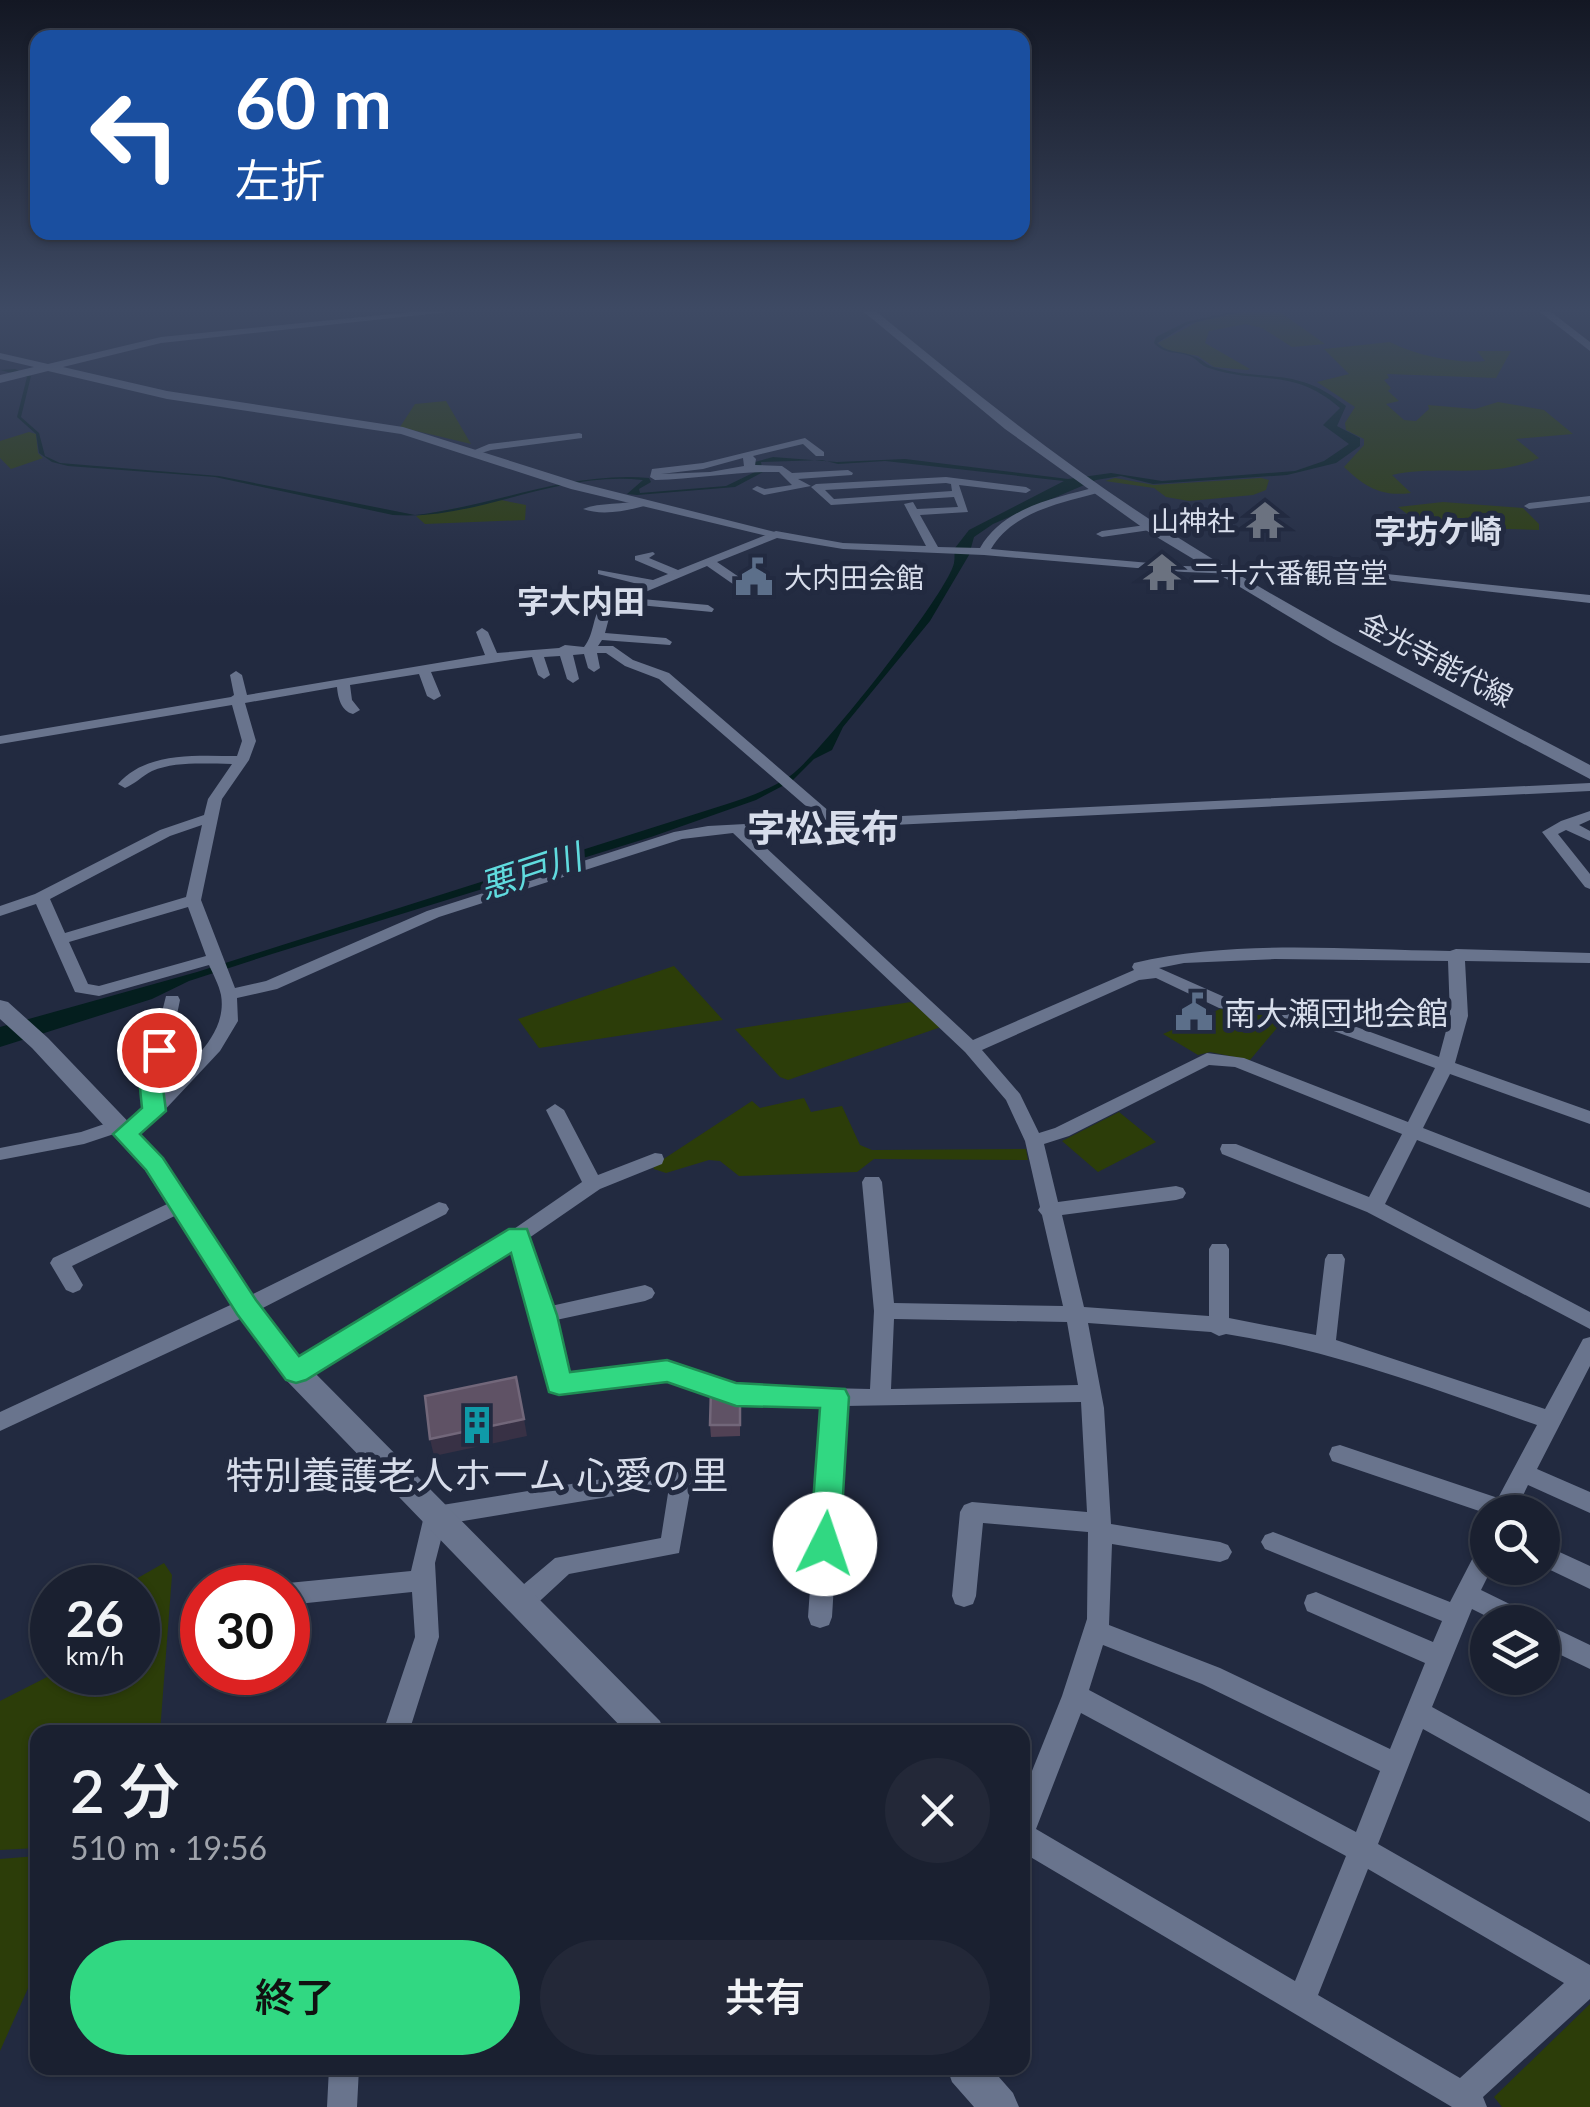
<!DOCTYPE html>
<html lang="ja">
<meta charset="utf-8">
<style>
body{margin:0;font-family:Lato,"Noto Sans JP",sans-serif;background:#232838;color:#f1f3f6;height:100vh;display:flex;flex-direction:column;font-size:38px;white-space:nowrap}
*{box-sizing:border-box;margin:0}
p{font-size:32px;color:#9fa3ab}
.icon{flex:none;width:55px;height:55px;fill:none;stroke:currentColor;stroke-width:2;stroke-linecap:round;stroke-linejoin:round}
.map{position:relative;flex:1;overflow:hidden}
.details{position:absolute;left:30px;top:1725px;width:1000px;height:350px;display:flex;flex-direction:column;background:#1a2030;border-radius:20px;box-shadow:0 2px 8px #0004,0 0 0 2px #383e4c}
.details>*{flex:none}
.hud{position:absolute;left:30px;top:30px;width:1000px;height:210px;border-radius:20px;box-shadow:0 2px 8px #0004,0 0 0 2px #383e4c;background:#1a4fa0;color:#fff;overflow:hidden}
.controls{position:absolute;left:1470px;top:1495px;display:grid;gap:20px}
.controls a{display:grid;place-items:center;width:90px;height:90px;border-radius:50%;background:#1a2030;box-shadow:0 2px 8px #0004,0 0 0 2px #383e4c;font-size:50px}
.speed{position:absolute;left:30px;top:1565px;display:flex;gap:20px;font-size:50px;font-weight:700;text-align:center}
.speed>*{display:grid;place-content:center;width:130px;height:130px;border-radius:50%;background:#1a2030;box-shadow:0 2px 8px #0004,0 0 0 2px #383e4c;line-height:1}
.speed small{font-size:25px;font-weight:400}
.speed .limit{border:15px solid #d22;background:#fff;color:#111}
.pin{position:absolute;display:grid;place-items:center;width:85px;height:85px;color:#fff;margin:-42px;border:5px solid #fff;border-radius:50%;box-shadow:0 2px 10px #0007}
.me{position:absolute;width:110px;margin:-55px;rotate:4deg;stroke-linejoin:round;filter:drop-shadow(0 0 8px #0008)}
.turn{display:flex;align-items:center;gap:35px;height:210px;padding:0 40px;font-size:45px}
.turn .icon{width:130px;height:130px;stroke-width:2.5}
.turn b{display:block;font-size:70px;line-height:85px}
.round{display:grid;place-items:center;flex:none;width:105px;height:105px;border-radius:52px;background:#232838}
.headline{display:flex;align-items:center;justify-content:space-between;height:170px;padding:0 40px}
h1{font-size:60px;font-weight:600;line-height:75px}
.cta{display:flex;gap:20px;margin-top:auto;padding:20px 40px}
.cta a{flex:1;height:115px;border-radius:60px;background:#31d882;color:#111;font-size:40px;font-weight:600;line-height:115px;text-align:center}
.cta a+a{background:#232838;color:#f1f3f6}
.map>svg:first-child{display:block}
</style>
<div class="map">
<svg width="1590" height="2107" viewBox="0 0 1590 2107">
<rect width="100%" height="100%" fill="#222a40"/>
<path fill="#2c3d09" d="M1243,312H1280L1325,344L1292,347L1262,328L1246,324L1209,331L1205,343L1250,369L1247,370L1214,367L1198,356L1166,350L1158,343L1197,322Z
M1390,342C1414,355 1458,364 1485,361L1477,351H1511L1496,378L1387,374L1389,378L1384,380L1391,388L1388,391L1399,401L1386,404L1404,420L1416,421L1429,409L1428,405L1475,409L1498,402L1544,410L1573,434L1516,439L1539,458C1491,480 1442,464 1392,475L1411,493C1381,497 1365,487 1344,467L1364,445V439L1346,430L1345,423L1355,407L1317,382L1349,374L1324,349Z
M446,401L471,444L400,427L415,404Z
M29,432L36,434L38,453L43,458L11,469L0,458V441Z
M1115,478L1154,485L1261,478L1269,480L1266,490L1253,495L1189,501L1166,497L1154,488L1105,481Z
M501,500L526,505L525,520L425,524L416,516Z
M1443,502L1523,508L1539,524V530L1474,528L1457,534L1423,526L1398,507Z
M674,966L723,1020L539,1048L518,1019Z
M911,1002L941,1027L788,1080L780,1077L735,1029Z
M1220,1009L1287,1016L1250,1060L1210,1052L1198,1055L1163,1034Z
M804,1098L811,1112L842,1106L860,1145L872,1150L1026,1149L1028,1160L874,1159L857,1172L739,1176L720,1161L709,1160L666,1173L654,1169L653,1166L752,1101L760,1108Z
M1119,1112L1156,1142L1098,1172L1062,1141Z
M164,1563L172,1575L160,1732H38L37,1848L0,1850V1701L55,1673L138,1672V1588L122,1587Z
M37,1856V1968L0,2051V1859Z
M1590,2004V2107H1502L1494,2097Z"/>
<path fill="#041e1e" d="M1231,312H1240L1188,324L1157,343C1169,354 1180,350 1193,356C1201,358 1206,365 1213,367C1266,383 1295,365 1346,406L1337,426L1360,438V446L1336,463L1287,475L1153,484L1121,476L1096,480L993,524L974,537L969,555L930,621L843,727L832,750L814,759L792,781L756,800L651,837L272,954L189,981L152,999L0,1047V1027L197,972L727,804C748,797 771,789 790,776C818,757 948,593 954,563C955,558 954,553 955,548L969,530L1064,481L885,461L838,464L822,460L761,462L763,472L735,487L637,495L627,494L643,480C556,470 478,521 393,515L215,477L68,466L52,462L39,453L36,434L17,417L27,377L0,370L15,369L31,376L21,417L39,433L45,456L60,463L219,476L415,515C495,506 568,471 649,478L651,482L639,489L640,493L726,486L757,471L755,462L773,457L837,462L905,459L1068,479L1111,473L1162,481L1295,471L1324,461L1349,444L1323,425L1340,408C1293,367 1260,385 1209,368C1201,366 1197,359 1190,356C1176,351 1165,355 1154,343L1156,337L1186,322Z"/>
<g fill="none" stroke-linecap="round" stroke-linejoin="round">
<path fill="#69748d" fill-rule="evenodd" d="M579,433L582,434V438L491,450L475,455L470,452L489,444Z
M805,438L824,452V456H816L803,444L753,456L756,459L755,465L782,466L792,473L848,470L853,473L852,475L798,479L811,486L764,495L752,489L757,486L765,489L792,485L779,472C738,471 697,479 655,480L650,477L652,469L703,463ZM743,458L744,466L710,472L661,474L703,469Z
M946,477L1026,487L1031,490L1026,493L959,485L968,512L920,515L938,547L980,548C1004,507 1054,498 1097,487L1102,490L1101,492C1062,503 1013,511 991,549L1184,566L1377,573L1590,595V603L1377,579L1184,572L984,555L843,549L777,538L717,562L761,592V598H753L707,566L631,598L708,605L714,609L712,612L618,603L612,607L605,633L666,638L672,642L670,645L602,640L598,646H613L633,660L669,673L838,819L1590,783V791L749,832L973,1040L1134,970L1132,967L1134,963C1236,939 1346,950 1450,951L1456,949L1590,953V963L1465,961L1468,1016L1455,1063L1590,1111V1124L1450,1074L1423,1128L1590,1193V1208L1417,1140L1385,1204L1590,1312V1329L1367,1212L1222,1154L1220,1149L1222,1144H1236L1369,1197L1402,1134L1235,1067L1209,1065L1069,1136L1044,1144L1058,1202L1176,1186L1183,1188L1186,1193L1183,1198L1176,1200L1062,1215L1084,1307L1209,1316V1249L1212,1244H1226L1229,1249V1318L1316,1335L1325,1259L1328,1254H1342L1345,1259L1336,1340L1545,1409L1583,1339L1590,1337V1366L1537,1469L1590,1492V1513L1528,1485L1515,1512L1488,1514L1332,1461L1329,1454L1332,1447L1340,1445L1498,1498L1537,1425C1434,1389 1334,1351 1226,1334L1219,1336L1211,1332L1088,1323L1104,1408L1111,1524L1220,1542L1228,1545L1232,1552L1228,1559L1220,1562L1112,1544L1109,1625L1220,1668L1390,1749L1425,1663L1307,1611L1304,1603L1307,1595L1316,1592L1433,1642L1442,1621L1265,1549L1261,1542L1265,1535L1273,1532L1281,1535L1450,1602L1480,1544L1488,1541V1568H1492L1481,1590L1530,1614L1533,1622H1498L1472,1609L1432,1707L1590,1794V1822L1423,1729L1378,1844L1590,1965V1999L1483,2097L1487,2107H1452L1022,1852V1796L1062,1696L1087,1619L1088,1532L983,1523L976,1596L973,1604L964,1607L955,1604L952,1596L960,1512L964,1505L972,1502L1087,1512L1081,1402L845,1406L832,1617L829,1625L820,1628L811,1625L808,1617L823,1406L736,1404L667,1379L559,1393L551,1390L534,1315L512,1249L304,1378L296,1380L288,1378L285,1372L288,1366L511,1231L582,1182L546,1110L555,1104L564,1110L598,1175L655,1153L662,1154L664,1159L662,1164L600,1189L529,1238L551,1306L645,1285L652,1288L655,1293L652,1298L645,1301L556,1320L568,1374L667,1363L736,1386L870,1389L874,1311L862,1182L865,1177H879L882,1182L894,1303L1063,1306L1042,1215L1038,1210L1040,1207L1025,1141L1006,1100L965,1052L733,833L682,839L439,917L277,989L237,998L238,1021L220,1051L160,1115L132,1138H118L117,1133L84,1144L0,1160V1148L81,1132L119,1119L127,1123L145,1109L143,1088L166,996H178L180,1000L161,1092C186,1066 228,1036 221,995C219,985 213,974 209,965L99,996L75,992L36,904L0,916V906L35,894L160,830L204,815L208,799L232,764C206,764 176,761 152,771C142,776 135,784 125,788L118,784C147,751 196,756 237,756L242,741L232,705L0,744V736L231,697L234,695L230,675L236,671L242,675L247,695L485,655L476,632L482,628L488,632L497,653L559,648L565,645L584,647C595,634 592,614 604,602C612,593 630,589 642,585L598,574V570L653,580L668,574L635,560V556L653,552L655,554L649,558L678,570L776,531L843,543L926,546L904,504L913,502L917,509L958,507L954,497L831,505L811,487L816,484ZM946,483L951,484L952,491L834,499L825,490ZM597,653H606L625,666L659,679L822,820L708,826L674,832L427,911L266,981L235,988L201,900L222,799L249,760L256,741L245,703L337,687C338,698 341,711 353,714L360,710L352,700L350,685L419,674L427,696L434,700L441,696L431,672L532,657L538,675L544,679L550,675L544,657L560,656L567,679L573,683L579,679L573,655L584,654L588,668L594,672L600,668ZM202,825L186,897L65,933L50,899L170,836ZM188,907L206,956L99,986L88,984L69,942ZM1275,959L1448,961L1450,1016L1439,1057L1318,1013L1229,999L1159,968L1184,963ZM1156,978L1219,1008L1309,1022L1435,1068L1408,1122L1244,1058L1207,1053L1055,1128L1039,1133L1020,1094L982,1050L1139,980ZM894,1319L1067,1322L1078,1385L891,1389ZM1103,1645L1202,1684L1380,1771L1356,1832L1089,1690ZM1081,1713L1346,1856L1295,1981L1036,1829ZM1368,1869L1564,1983L1460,2078L1318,1995Z
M1590,496V502L1529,509L1524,506L1529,503Z
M643,500L648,503L647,505C627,511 602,516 583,509C600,502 624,505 643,500Z
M1153,524L1157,525V529L1102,537L1096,534L1102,531Z
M1590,811V820L1579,825L1590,831V841L1566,830L1558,834L1590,874V889L1585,887L1542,832L1561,821Z
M182,1197L189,1199L192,1204L189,1209L72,1266L83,1285L80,1290L73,1293L66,1290L50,1263L53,1258Z
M439,1202L446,1204L449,1209L446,1214L253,1313L0,1431V1412L239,1301Z
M682,1466L690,1468L693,1475L679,1553L569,1574L529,1611L520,1614L511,1611L508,1603L511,1595L555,1558L661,1538L669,1487L445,1524L435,1563L439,1637L409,1732H383L415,1637L412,1592L288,1605V1588H279L288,1583L411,1571L424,1516L428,1509L436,1506Z
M1542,1544L1590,1566V1589L1542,1566Z
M1540,1622H1542L1590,1645V1669L1542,1646V1622Z
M329,2068H359L357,2107H327Z"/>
<path fill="#69748d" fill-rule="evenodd" d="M412,312H448L161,343L63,367L167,391L403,427L580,483L783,534L776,538L571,489L401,434L167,399L48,371L0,383V375L34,367L0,359V353L48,364L161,337Z
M1540,312H1551L1590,342V351Z
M0,1000L8,1002L48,1038L163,1158L255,1300L306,1364L660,1721L664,1732H626L286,1380L237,1314L145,1170L32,1048L0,1019Z
M947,2068H991L1013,2093L1019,2107H974L952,2082Z"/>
<path fill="#69748d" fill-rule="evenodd" d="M864,312H877C969,388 1062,463 1163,528C1300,616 1446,689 1590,765V779L1333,643L1150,533L1005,429Z"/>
</g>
<path fill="#514154" d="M740,1396V1436L711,1437L710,1425Z"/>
<path fill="#383145" d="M524,1419L527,1436L434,1456L430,1439Z"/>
<path fill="#5f5265" stroke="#72677a" stroke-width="2.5" d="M516,1377L524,1419L430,1439L425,1396Z
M711,1389L740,1396V1425H710Z"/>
<linearGradient id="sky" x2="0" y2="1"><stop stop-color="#131723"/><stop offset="0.51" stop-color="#3e4a64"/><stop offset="1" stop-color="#3e4a64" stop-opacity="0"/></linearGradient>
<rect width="1590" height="607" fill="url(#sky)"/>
<path fill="#31d882" stroke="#208c54" stroke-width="2.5" d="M159,1042L171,1050L163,1088L166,1111L140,1134L163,1158L256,1300L299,1356L509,1229H527L557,1315L570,1372L667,1360L736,1383L845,1389L849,1397L840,1544L836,1553L825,1557L814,1553L810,1544L820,1408L736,1406L667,1382L559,1395L549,1392L511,1253L306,1380L296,1383L286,1380L237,1314L146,1170L113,1134L142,1108L140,1088L148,1050Z"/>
<defs>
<g id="temple-bare" transform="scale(3)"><path d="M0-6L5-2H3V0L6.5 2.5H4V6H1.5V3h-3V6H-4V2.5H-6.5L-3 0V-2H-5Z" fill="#6b7280" stroke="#222a40" stroke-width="2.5" paint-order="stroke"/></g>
<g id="civic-bare" transform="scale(3)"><path d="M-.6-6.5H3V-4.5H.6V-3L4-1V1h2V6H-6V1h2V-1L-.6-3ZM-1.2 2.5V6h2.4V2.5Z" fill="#5c6f8a" stroke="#222a40" stroke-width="2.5" paint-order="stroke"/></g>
<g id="building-bare" transform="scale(3)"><path d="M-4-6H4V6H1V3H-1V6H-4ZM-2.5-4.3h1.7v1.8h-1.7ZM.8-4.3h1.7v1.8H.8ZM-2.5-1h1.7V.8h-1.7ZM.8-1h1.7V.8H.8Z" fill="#0f9aa8" stroke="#222a40" stroke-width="2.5" paint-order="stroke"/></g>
</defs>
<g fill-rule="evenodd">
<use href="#temple-bare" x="1265" y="520"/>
<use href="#temple-bare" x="1162" y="572"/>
<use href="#civic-bare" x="754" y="577"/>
<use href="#civic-bare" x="1194" y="1012"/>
<use href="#building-bare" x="477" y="1425"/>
</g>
<g text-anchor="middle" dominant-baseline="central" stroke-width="10" stroke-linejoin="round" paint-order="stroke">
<g font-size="28" fill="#d7ddeb" stroke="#222a40" text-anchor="start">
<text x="1235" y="520" text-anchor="end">山神社</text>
<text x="1192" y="572">二十六番観音堂</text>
<text x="784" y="577">大内田会館</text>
</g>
<g font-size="28" fill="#d7ddeb" stroke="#222a40">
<text transform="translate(1437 659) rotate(28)">金光寺能代線</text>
</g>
<g font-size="32" font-weight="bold" fill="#d7ddeb" stroke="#222a40">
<text x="1438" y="530">字坊ケ崎</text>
<text x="581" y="600">字大内田</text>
</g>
<g font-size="32" fill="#d7ddeb" stroke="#222a40" text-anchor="start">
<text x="1224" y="1012">南大瀬団地会館</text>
</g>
<g font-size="35" font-style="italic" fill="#60dbde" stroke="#222a40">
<text transform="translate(530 870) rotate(-18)">悪戸川</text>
</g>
<g font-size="38" font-weight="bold" fill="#d7ddeb" stroke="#222a40">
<text x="823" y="827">字松長布</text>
</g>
<g font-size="38" fill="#d7ddeb" stroke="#222a40">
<text x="477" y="1474">特別養護老人ホーム 心愛の里</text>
</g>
</g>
</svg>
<div class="controls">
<a><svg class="icon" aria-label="search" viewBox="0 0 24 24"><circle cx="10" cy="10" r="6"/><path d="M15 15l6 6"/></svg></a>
<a><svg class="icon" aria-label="layers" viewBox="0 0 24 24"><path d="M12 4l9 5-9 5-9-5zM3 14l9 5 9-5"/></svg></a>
</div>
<div class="speed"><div>26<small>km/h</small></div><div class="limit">30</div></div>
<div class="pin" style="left:159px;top:1050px;background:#d93025"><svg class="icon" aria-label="arrive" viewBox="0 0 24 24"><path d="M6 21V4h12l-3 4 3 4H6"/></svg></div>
<svg class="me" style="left:825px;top:1544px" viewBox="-20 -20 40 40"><circle r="19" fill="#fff"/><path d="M0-13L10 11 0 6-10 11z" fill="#31d882"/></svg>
<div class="hud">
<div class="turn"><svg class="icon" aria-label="left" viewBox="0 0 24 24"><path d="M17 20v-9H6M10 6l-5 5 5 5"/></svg><div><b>60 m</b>左折</div></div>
</div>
<section class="details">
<div class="headline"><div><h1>2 分</h1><p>510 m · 19:56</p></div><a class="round"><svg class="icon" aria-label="close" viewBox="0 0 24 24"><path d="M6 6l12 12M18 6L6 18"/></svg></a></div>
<div class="cta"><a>終了</a><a>共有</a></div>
</section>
</div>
